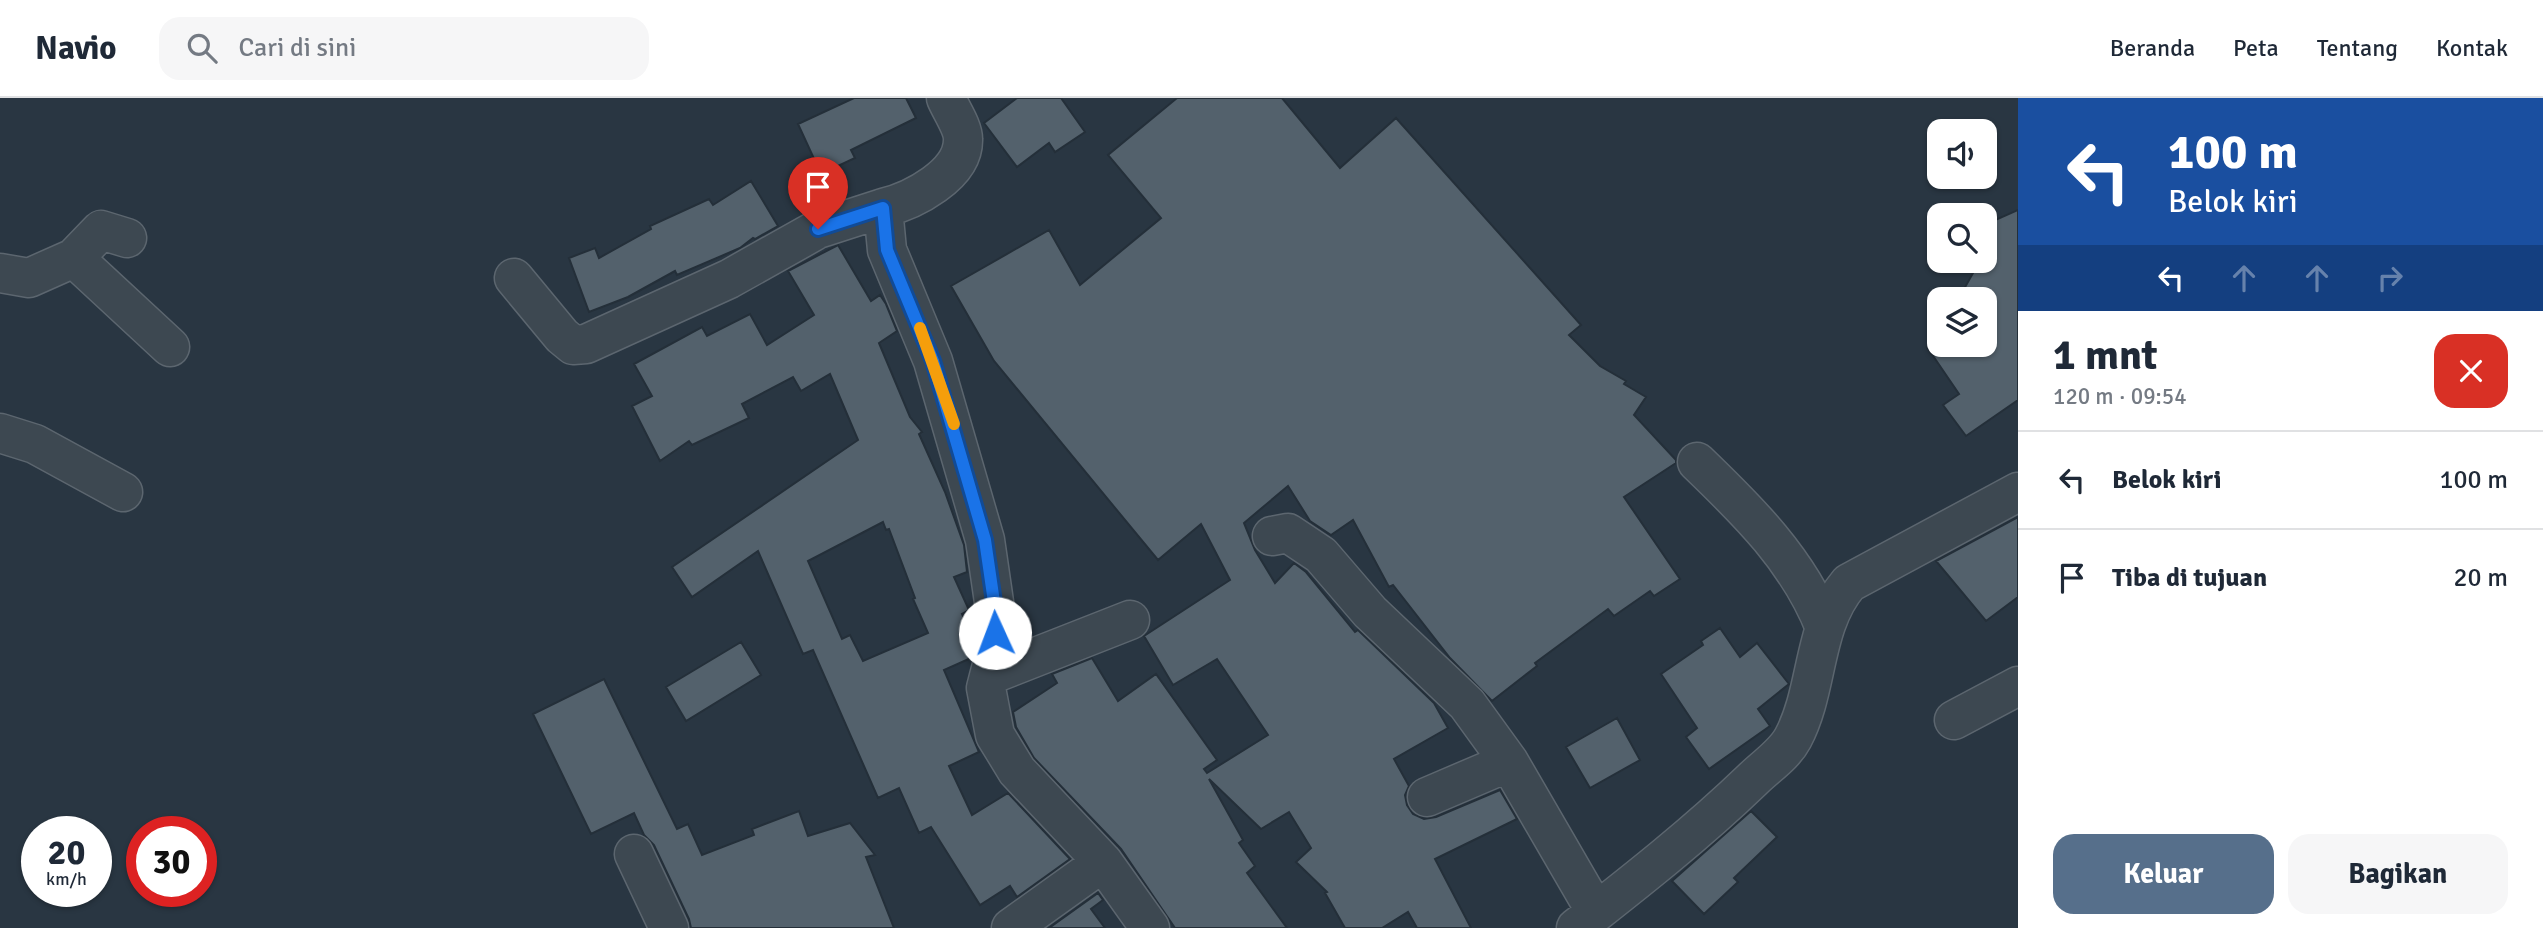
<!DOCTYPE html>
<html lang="id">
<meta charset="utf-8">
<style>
body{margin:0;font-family:Signika,sans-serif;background:#f6f6f7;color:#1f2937;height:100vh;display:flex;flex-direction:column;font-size:26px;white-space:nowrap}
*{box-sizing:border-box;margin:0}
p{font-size:23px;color:#747a83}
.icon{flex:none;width:38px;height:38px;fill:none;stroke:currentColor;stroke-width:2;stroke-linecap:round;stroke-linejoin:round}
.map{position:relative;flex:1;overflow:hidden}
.details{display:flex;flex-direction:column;background:#fff;width:525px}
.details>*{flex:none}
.guide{background:#1a4fa0;color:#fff;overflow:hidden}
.controls{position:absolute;left:1927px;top:21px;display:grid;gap:14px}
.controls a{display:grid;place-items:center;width:70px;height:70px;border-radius:14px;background:#fff;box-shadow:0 2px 5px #0004;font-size:35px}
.speed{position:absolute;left:21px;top:718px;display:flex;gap:14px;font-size:35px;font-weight:700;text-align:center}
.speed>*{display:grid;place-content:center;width:91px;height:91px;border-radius:50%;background:#fff;box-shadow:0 2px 5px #0004;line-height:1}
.speed small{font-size:18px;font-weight:400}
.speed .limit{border:10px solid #d22;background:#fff;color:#111}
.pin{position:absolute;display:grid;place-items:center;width:60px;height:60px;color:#fff;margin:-72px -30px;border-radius:50% 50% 50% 0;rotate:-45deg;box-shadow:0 0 7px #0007}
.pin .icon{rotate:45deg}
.me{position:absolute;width:77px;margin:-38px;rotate:358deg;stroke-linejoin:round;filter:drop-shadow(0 0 5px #0008)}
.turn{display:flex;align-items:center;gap:24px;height:147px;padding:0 35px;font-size:32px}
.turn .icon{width:91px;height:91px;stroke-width:2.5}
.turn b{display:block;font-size:49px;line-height:60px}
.lanes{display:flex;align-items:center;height:66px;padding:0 35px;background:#0003;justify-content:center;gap:35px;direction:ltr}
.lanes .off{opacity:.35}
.round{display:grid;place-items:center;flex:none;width:74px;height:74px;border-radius:21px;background:#f6f6f7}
.summary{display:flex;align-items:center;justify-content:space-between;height:119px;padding:0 35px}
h1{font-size:42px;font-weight:700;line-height:52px}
.cta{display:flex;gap:14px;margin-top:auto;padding:14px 35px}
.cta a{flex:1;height:80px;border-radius:21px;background:#566f8b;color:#fff;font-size:28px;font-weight:700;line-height:80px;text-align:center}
.cta a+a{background:#f6f6f7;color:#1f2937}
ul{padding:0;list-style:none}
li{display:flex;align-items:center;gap:21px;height:98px;padding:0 35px;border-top:2px solid #e0e1e3}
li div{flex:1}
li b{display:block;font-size:26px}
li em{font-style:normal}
header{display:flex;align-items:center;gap:42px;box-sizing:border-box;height:98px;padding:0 35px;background:#fff;border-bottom:2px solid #e0e1e3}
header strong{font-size:33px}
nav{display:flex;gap:38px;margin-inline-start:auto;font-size:24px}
.search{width:490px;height:63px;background:#f6f6f7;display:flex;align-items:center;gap:18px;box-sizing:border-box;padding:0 24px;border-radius:21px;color:#747a83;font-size:26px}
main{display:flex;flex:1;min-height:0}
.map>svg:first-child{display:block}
</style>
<header>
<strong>Navio</strong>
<div class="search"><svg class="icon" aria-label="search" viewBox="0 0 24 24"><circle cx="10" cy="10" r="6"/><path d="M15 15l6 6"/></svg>Cari di sini</div>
<nav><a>Beranda</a><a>Peta</a><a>Tentang</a><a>Kontak</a></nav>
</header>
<main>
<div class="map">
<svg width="2018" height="830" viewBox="0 0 2018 830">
<rect width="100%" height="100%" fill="#293642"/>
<path fill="#53616c" stroke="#242f39" stroke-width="2" fill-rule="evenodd" d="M854,0H906L916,20L851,52L855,60L821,76L798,26Z
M1017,0H1061L1085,34L1055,54L1049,45L1017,69L984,25Z
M1177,0H1282L1340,70L1396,20L1581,227L1569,237L1600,268L1626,283L1624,286L1646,299L1634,317L1676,362V365L1624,399L1680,481L1654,498L1650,493L1614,518L1608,511L1535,565L1537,568L1492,603L1450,560L1393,487L1389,489L1353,422L1331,437L1310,423L1288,388L1244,425L1255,452L1275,485L1294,465L1306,474L1355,534L1358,532L1434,605L1448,630L1394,661L1409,688L1405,697L1407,707L1413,716L1424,721L1436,719L1500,692L1517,721L1435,761L1471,830H1417L1408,814L1382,830H1345L1325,795L1327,794L1296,764L1311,750L1289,714L1261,731L1209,681L1243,742L1239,745L1255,768L1247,775L1287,830H1175L1121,751L1034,660L1016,629L1013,614L1057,585L1052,576L1092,560L1118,603L1156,576L1217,662L1204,671L1207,675L1268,637L1217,561L1173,587L1144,538L1230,482L1201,426L1158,462L994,263L951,188L1049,132L1080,187L1161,120L1108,57Z
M751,83L778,128L755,141L753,140L740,150L677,177L675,173L628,199L589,214L569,160L595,150L599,160L651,131L650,128L709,101L713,107Z
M2018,112V302L1966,338L1943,307L1959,296L1927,249L1939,241V247H1984L1987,210L1984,201H1976L1964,191L1973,175L1967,163H1984V127Z
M838,147L871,203L880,197L886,206L897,233L879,245L910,319L922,334L919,336L945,394L964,447L967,474L954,479L969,512L962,516L973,540L972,556L971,560L944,572L979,654L949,668L972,717L1008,695L1070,761L1017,799L1010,788L980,807L931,729L919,735L899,690L878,700L813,552L803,556L758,453L692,499L672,469L858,342L830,276L801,293L793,279L742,306L749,320L692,347L689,343L660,363L632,308L652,298L634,266L702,229L707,238L750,216L767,247L814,217L788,173ZM883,424L886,432L889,431L915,500L913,501L928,535L863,563L850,537L842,541L808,463Z
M2018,419V499L1986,523L1936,463Z
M1720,530L1740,559L1757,545L1789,586L1758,611L1770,628L1709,671L1686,639L1697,630L1661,576L1703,547L1701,543Z
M741,544L761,577L686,623L666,589Z
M604,581L677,731L688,726L702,757L754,737L752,731L799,713L808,738L850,725L875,757L866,759L894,830H691L689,821L654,747L644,737L634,715L591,736L533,616Z
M1617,620L1640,662L1590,690L1566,649Z
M1751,713L1777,739L1734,780L1738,784L1704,816L1672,783Z
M1098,795L1103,802L1091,811L1105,830H1049Z"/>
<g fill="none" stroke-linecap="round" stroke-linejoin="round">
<g stroke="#5c666f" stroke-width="41">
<path id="minor" d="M946,0C951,12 963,29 963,41C964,77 912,103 883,110L887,152L933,263L985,442L995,511L994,559L986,590L995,637L1017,673L1103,764L1150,830
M74,160L170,249
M0,175L29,180L74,160L101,132L127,140
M514,180L562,238L573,247L586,246L729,181L818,131L883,110
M0,335L35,346L123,394
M1697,364C1748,413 1799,463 1825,530
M1272,438L1288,435L1321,457L1370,514L1467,606L1509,664L1596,814
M990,577L1130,522
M1954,622L2018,588
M1427,699L1509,664
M634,756L669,830
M1011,830L1103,764
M1576,830C1636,783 1697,735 1752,682C1766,668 1784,657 1793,640C1819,591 1812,528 1849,485L2018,394"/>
</g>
<use href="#minor" stroke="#3d4851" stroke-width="38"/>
</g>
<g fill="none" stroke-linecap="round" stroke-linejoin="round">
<g stroke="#114b97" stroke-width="18">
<path id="route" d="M818,131L883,110L887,152L933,263L985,442L995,511V535"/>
</g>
<use href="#route" stroke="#1a73e8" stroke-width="12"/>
<path stroke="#f59e0b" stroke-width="12" d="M920,230L954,326"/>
</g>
</svg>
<div class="controls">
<a><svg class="icon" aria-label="sound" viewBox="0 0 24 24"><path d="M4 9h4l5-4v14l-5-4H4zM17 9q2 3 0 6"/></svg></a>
<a><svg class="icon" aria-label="search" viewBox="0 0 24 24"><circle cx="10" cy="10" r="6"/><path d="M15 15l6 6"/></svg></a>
<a><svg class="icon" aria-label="layers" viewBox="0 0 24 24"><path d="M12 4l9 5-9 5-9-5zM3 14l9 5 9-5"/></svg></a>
</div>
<div class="speed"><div>20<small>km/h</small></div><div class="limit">30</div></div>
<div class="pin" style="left:818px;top:131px;background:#d93025"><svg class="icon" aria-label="arrive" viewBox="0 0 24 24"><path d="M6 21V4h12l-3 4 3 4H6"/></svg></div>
<svg class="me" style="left:995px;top:535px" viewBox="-20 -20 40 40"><circle r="19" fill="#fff"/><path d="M0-13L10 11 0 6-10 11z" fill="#1a73e8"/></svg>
</div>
<section class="details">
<div class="guide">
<div class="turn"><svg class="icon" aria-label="left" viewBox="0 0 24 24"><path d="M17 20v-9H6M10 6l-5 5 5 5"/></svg><div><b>100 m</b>Belok kiri</div></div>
<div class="lanes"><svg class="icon" aria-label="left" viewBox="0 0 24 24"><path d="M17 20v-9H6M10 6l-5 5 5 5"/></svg><svg class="icon off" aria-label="ahead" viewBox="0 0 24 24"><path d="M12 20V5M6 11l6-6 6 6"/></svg><svg class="icon off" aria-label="ahead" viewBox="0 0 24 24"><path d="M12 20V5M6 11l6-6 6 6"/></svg><svg class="icon off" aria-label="right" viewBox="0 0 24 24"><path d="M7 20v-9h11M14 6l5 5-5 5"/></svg></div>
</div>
<div class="summary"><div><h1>1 mnt</h1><p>120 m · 09:54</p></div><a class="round" style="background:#d93025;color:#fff"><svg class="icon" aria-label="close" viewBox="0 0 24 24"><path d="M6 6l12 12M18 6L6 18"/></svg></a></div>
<ul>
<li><svg class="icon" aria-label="left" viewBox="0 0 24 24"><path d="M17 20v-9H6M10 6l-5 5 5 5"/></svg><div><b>Belok kiri</b></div><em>100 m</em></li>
<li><svg class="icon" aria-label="arrive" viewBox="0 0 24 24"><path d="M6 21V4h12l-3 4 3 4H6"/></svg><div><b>Tiba di tujuan</b></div><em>20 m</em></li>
</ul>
<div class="cta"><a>Keluar</a><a>Bagikan</a></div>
</section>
</main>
